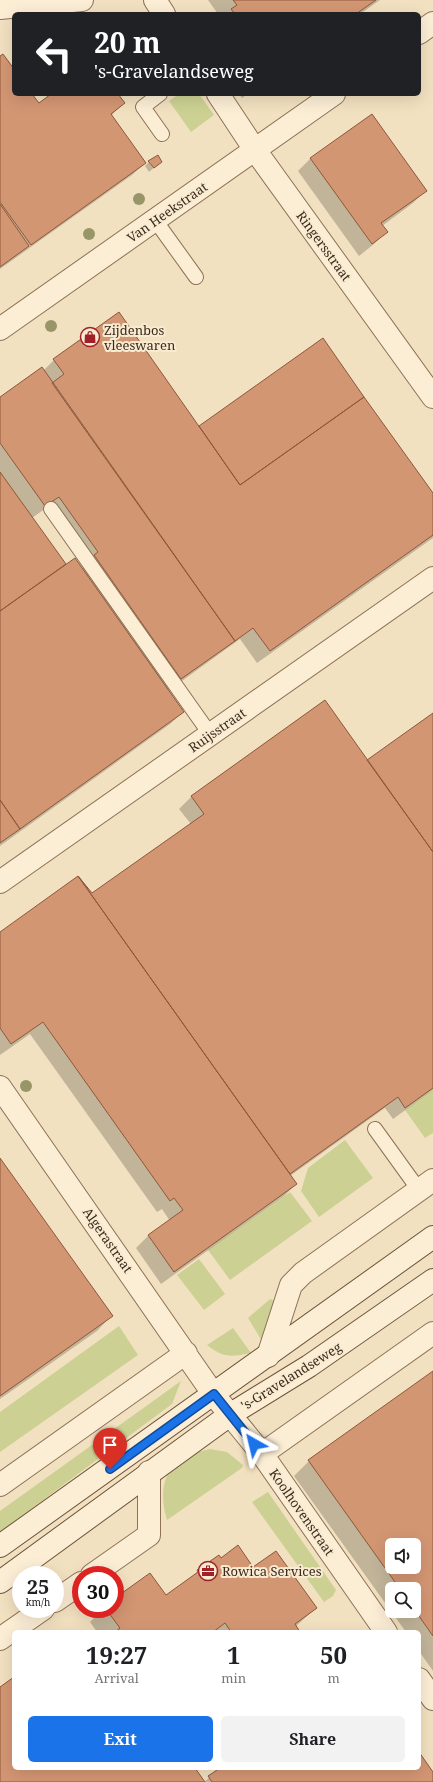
<!DOCTYPE html>
<style>
body{margin:0;font-family:"Noto Serif",serif;background:#f2f2f2;color:#202124;height:100vh;display:flex;flex-direction:column;font-size:15px;white-space:nowrap}
*{box-sizing:border-box;margin:0}
p{font-size:13px;color:#757577}
.icon{flex:none;width:22px;height:22px;fill:none;stroke:currentColor;stroke-width:2;stroke-linecap:round;stroke-linejoin:round}
.map{position:relative;flex:1;overflow:hidden}
.sheet{position:absolute;left:12px;top:1630px;width:409px;height:140px;display:flex;flex-direction:column;background:#fff;border-radius:6px;box-shadow:0 4px 16px #0002}
.sheet>*{flex:none}
.hud{position:absolute;left:12px;top:12px;width:409px;height:84px;border-radius:6px;box-shadow:0 4px 16px #0002;background:#202124;color:#fff;overflow:hidden}
.fabs{position:absolute;left:385px;top:1538px;display:grid;gap:8px}
.fabs a{display:grid;place-items:center;width:36px;height:36px;border-radius:6px;background:#fff;box-shadow:0 4px 16px #0002;font-size:20px}
.speed{position:absolute;left:12px;top:1566px;display:flex;gap:8px;font-size:20px;font-weight:700;text-align:center}
.speed>*{display:grid;place-content:center;width:52px;height:52px;border-radius:50%;background:#fff;box-shadow:0 4px 16px #0002;line-height:1}
.speed small{font-size:10px;font-weight:400}
.speed .limit{border:6px solid #d22;background:#fff;color:#111}
.pin{position:absolute;display:grid;place-items:center;width:34px;height:34px;color:#fff;margin:-41px -17px;border-radius:50% 50% 50% 0;rotate:-45deg;box-shadow:0 0 4px #0007}
.pin .icon{rotate:45deg}
.me{position:absolute;width:44px;margin:-22px;rotate:323deg;stroke-linejoin:round;filter:drop-shadow(0 0 3px #0008)}
.turn{display:flex;align-items:center;gap:14px;height:84px;padding:0 16px;font-size:18px}
.turn .icon{width:52px;height:52px;stroke-width:2.5}
.turn b{display:block;font-size:28px;line-height:34px}
.eta{display:flex;justify-content:space-evenly;align-items:center;height:68px;text-align:center}
.eta b{font-size:24px;font-weight:700;line-height:28px}
.primary-button{display:flex;gap:8px;margin-top:auto;padding:8px 16px}
.primary-button a{flex:1;height:46px;border-radius:6px;background:#1a73e8;color:#fff;font-size:16px;font-weight:700;line-height:46px;text-align:center}
.primary-button a+a{background:#f2f2f2;color:#202124}
.map>svg:first-child{display:block}
</style>
<div class="map">
<svg width="433" height="1782" viewBox="0 0 433 1782">
<rect width="100%" height="100%" fill="#f2e1c0"/>
<path fill="#ccd193" d="M179,94H199L214,115L191,132L169,101Z
M433,1090V1133L425,1138L405,1110Z
M345,1140L373,1178L319,1217L301,1191L308,1168Z
M290,1192L312,1221L230,1280L208,1250Z
M199,1259L225,1294L204,1310L177,1275Z
M270,1299L275,1301L262,1341L248,1318Z
M119,1326L138,1355L0,1452V1412Z
M233,1328L251,1353C231,1357 223,1358 207,1345Z
M181,1381L172,1404L0,1532V1511Z
M210,1449L227,1452L243,1465L242,1468L167,1520C159,1494 162,1467 188,1455C195,1452 203,1451 210,1449Z
M268,1492L336,1590L333,1596L324,1602L252,1502Z"/>
<path fill="#0003" fill-rule="evenodd" d="M208,0H380L360,14H218Z
M0,58L14,70V94H31L38,104L117,94L123,103L111,116L145,163L132,175L0,269Z
M239,94H248L242,98Z
M311,158L425,191L413,203L382,226L386,232L374,244L359,256L298,171Z
M149,162L156,166L149,172L145,166Z
M54,360L199,428L433,495V538L257,663L240,639L168,691L183,712L170,724L0,846V398L43,371ZM46,508L86,565L81,569L65,566L32,518Z
M433,714V1090L393,1119L385,1108L290,1176L296,1184L284,1196L161,1284L136,1248L148,1236L170,1221L162,1209L157,1212L30,1034L0,1055V933L79,876L92,895L191,824L179,809L192,796L367,761Z
M0,1160L111,1316L97,1331L0,1399Z
M433,1372V1671L419,1651V1632H406L294,1476L309,1461ZM392,1545H414V1567H392ZM392,1589H414V1611H392Z
M221,1559L253,1568L316,1608L295,1627L299,1632H97L90,1622L103,1609H115V1600L166,1597L185,1583L198,1571Z
M14,1679V1768H194L204,1782L221,1768H419V1754L433,1773V1782H0V1688Z"/>
<path fill="#d39673" stroke="#8e573a" fill-rule="evenodd" d="M233,0H376L356,14H235L231,9L237,5Z
M3,54L14,69V94H32L39,103L51,94H118L125,103L111,114L146,163L31,245L0,202V56Z
M372,114L427,191L381,223L388,232L372,244L310,158Z
M158,155L162,162L154,168L148,161Z
M0,204L29,246L0,267Z
M119,312L240,485L364,397L433,493V535L270,651L253,628L235,641L52,383L64,374L53,359Z
M323,338L364,397L240,485L199,426Z
M42,367L235,641L181,679L94,555L98,552L59,497L45,506L0,443V397Z
M0,472L66,564L0,611Z
M75,558L184,712L20,829L0,800V611Z
M325,700L433,852V1088L405,1108L398,1097L290,1174L78,876L92,893L204,814L191,796Z
M433,713V852L367,760Z
M0,800L20,829L0,843Z
M78,876L297,1184L174,1272L148,1235L183,1210L174,1198L170,1201L43,1022L11,1044L0,1028V932Z
M0,1158L113,1316L0,1396Z
M433,1371V1636L414,1609V1589H400L308,1460ZM392,1545H414V1567H392Z
M238,1545L253,1567L276,1551L317,1608L295,1624L300,1632H231L225,1623L213,1632H115L120,1628L106,1609H115V1598L150,1573L166,1595L198,1572L197,1570L219,1555L221,1558Z
M14,1677V1768H195L205,1782H0V1687Z
M419,1752L433,1772V1782H212L208,1776L220,1768H419Z"/>
<g fill="none" stroke-linecap="round" stroke-linejoin="round">
<g stroke="#8d7156" stroke-width="16">
<path id="service" d="M160,94L143,107L162,134
M155,220L196,277
M51,509L210,734
M375,1129L419,1190"/>
</g>
<g stroke="#8d7156" stroke-width="24">
<path id="minor" d="M155,0L164,14
M0,8L82,0
M419,33L433,23
M218,94L255,150L433,397
M0,329L334,94
M0,882L433,578
M0,1087L214,1395L262,1454L386,1632
M268,1356L291,1285L303,1273L433,1180
M262,1454L433,1333
M0,1485L186,1353
M92,1575L149,1535V1472
M55,1601L81,1583
M0,1639L43,1609
M419,1679L433,1699"/>
</g>
<g stroke="#6e523a" stroke-width="24">
<path id="secondary" d="M0,1546L433,1237
M0,1582L231,1414L309,1366L433,1280"/>
</g>
<use href="#service" stroke="#fceed5" stroke-width="14"/>
<use href="#minor" stroke="#fceed5" stroke-width="22"/>
<use href="#secondary" stroke="#fceed5" stroke-width="22"/>
</g>
<g fill="#989669">
<circle cx="139" cy="199" r="6"/>
<circle cx="89" cy="234" r="6"/>
<circle cx="51" cy="326" r="6"/>
<circle cx="26" cy="1086" r="6"/>
</g>
<g fill="none" stroke-linecap="round" stroke-linejoin="round">
<g stroke="#114b97" stroke-width="10">
<path id="route" d="M110,1469L214,1394L254,1444"/>
</g>
<use href="#route" stroke="#1a73e8" stroke-width="7"/>
</g>
<defs>
<g id="shop-ring" transform="scale(1)"><circle r="9.5" fill="#f8ebd1" stroke="#a12128" stroke-width="1.5"/><path d="M-5-2.5h2.3a2.7 3.5 0 0 1 5.4 0H5L5.5 6h-11ZM-1.5-2.5h3a1.5 2.3 0 0 0-3 0Z" fill="#a12128"/></g>
<g id="office-ring" transform="scale(1)"><circle r="9.5" fill="#f8ebd1" stroke="#a12128" stroke-width="1.5"/><path d="M-6-3h4V-5.5h4V-3h4V5H-6ZM-1-4.5V-3h2v-1.5ZM-6 0V1H6V0Z" fill="#a12128"/></g>
</defs>
<g fill-rule="evenodd">
<use href="#shop-ring" x="90" y="337"/>
<use href="#office-ring" x="208" y="1571"/>
</g>
<g text-anchor="middle" dominant-baseline="central" stroke-width="4" stroke-linejoin="round" paint-order="stroke">
<g font-size="13" fill="#3b2a1c" stroke="#f8ebd1">
<text transform="translate(167 212) rotate(-35)">Van Heekstraat</text>
<text transform="translate(324 246) rotate(54)">Ringersstraat</text>
<text transform="translate(217 730) rotate(-35)">Ruijsstraat</text>
<text transform="translate(108 1240) rotate(55)">Algerastraat</text>
<text transform="translate(291 1376) rotate(-32)">'s-Gravelandseweg</text>
<text transform="translate(302 1512) rotate(55)">Koolhovenstraat</text>
</g>
<g font-size="13" fill="#3b2a1c" stroke="#f8ebd1" text-anchor="start">
<text x="104" y="330">Zijdenbos<tspan x="104" dy="15">vleeswaren</tspan></text>
<text x="222" y="1571">Rowica Services</text>
</g>
</g>
</svg>
<div class="fabs">
<a><svg class="icon" aria-label="sound" viewBox="0 0 24 24"><path d="M4 9h4l5-4v14l-5-4H4zM17 9q2 3 0 6"/></svg></a>
<a><svg class="icon" aria-label="search" viewBox="0 0 24 24"><circle cx="10" cy="10" r="6"/><path d="M15 15l6 6"/></svg></a>
</div>
<div class="speed"><div>25<small>km/h</small></div><div class="limit">30</div></div>
<div class="pin" style="left:110px;top:1469px;background:#d93025"><svg class="icon" aria-label="arrive" viewBox="0 0 24 24"><path d="M6 21V4h12l-3 4 3 4H6"/></svg></div>
<svg class="me" style="left:254px;top:1444px" viewBox="-20 -20 40 40"><path d="M0-17L14 15 0 8-14 15z" fill="#1a73e8" stroke="#fff" stroke-width="4"/></svg>
<div class="hud">
<div class="turn"><svg class="icon" aria-label="left" viewBox="0 0 24 24"><path d="M17 20v-9H6M10 6l-5 5 5 5"/></svg><div><b>20 m</b>'s-Gravelandseweg</div></div>
</div>
<section class="sheet">
<div class="eta">
<div><b>19:27</b><p>Arrival</p></div>
<div><b>1</b><p>min</p></div>
<div><b>50</b><p>m</p></div>
</div>
<div class="primary-button"><a>Exit</a><a>Share</a></div>
</section>
</div>
